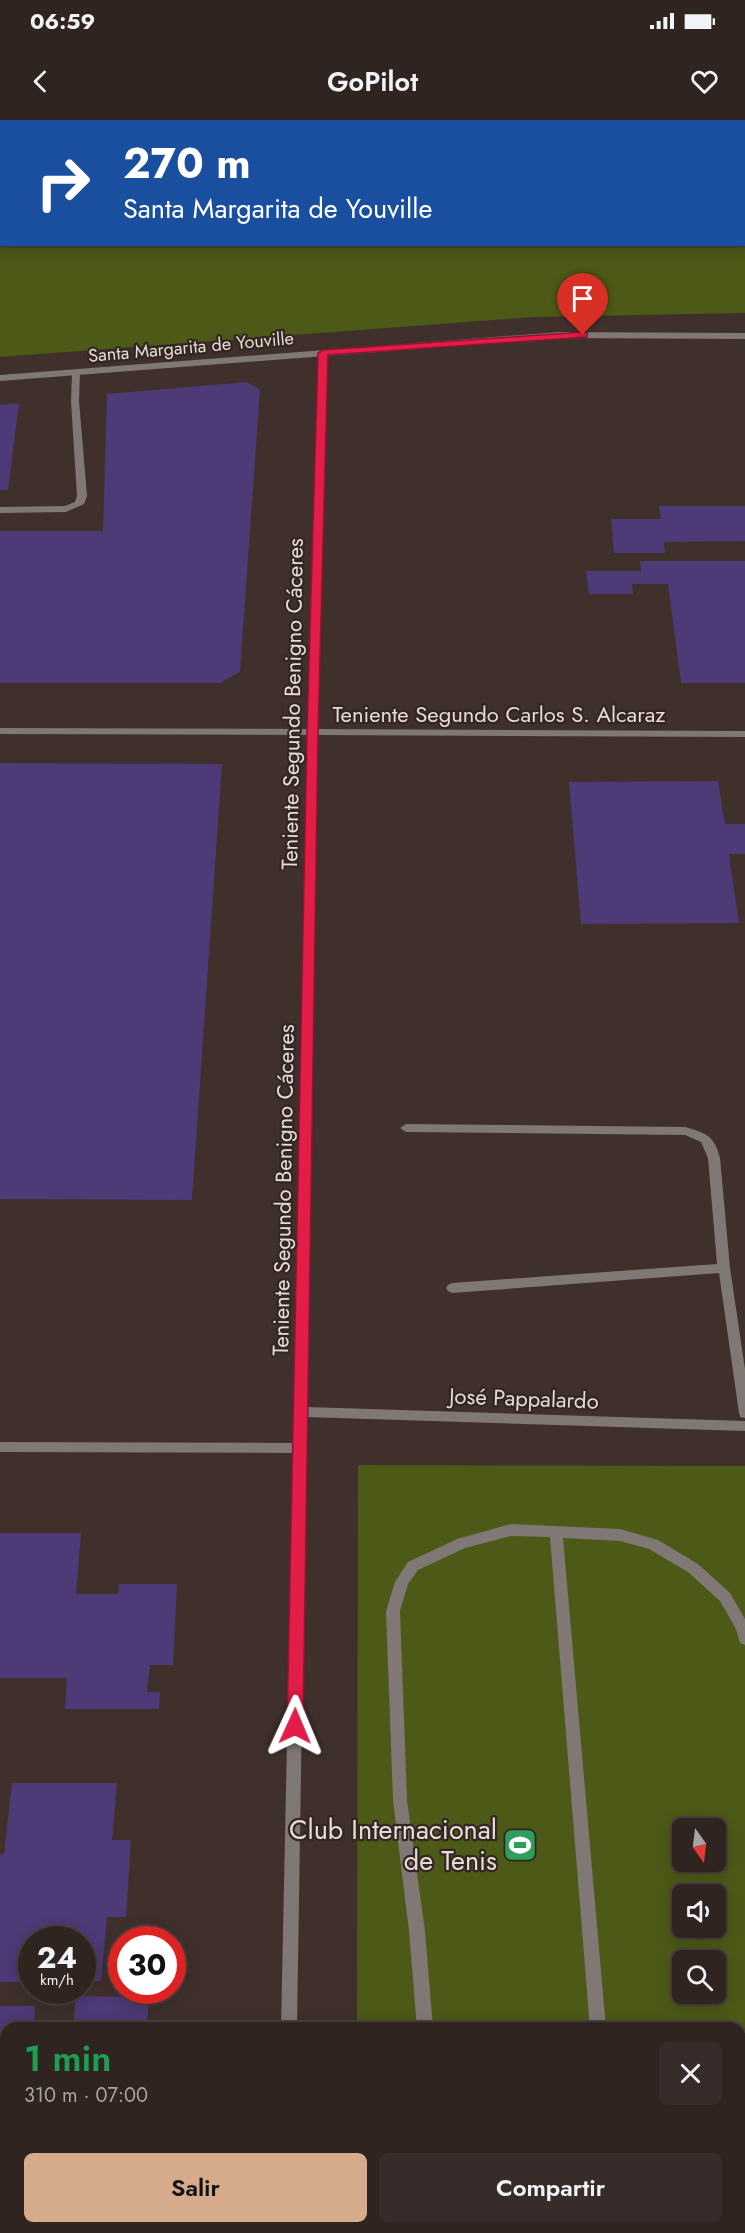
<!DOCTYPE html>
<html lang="es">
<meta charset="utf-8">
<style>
body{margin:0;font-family:Jost,sans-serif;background:#372c29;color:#f1f3f6;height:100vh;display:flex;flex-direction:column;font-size:22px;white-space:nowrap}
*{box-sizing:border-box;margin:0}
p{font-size:20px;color:#a7a4a5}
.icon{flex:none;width:33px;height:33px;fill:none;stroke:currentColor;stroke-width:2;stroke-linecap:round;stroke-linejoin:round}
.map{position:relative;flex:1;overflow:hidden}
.details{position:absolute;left:0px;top:1902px;width:746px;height:212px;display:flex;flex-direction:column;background:#2f2420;border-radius:18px 18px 0 0;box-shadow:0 3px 15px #0003,0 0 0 2px #4a413e}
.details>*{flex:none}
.hud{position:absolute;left:0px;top:0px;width:746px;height:126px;box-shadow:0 3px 15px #0003,0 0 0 2px #4a413e;background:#1a4fa0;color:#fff;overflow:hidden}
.needle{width:39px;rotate:166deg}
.buttons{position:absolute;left:672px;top:1698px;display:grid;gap:12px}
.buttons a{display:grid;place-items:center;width:54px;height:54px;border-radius:9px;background:#2f2420;box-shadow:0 3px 15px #0003,0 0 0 2px #4a413e;font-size:30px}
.speed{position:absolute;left:18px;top:1806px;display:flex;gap:12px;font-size:30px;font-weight:700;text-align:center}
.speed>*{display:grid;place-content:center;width:78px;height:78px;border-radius:50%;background:#2f2420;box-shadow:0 3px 15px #0003,0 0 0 2px #4a413e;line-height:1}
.speed small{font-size:15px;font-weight:400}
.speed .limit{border:9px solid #d22;background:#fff;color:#111}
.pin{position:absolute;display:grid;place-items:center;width:51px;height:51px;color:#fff;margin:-62px -26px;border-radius:50% 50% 50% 0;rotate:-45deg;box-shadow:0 0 6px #0007}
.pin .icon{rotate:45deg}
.me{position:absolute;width:66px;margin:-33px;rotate:1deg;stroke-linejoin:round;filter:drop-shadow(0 0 4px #0008)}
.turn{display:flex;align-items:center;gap:21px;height:126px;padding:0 24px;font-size:27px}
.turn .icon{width:78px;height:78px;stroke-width:2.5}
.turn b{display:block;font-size:42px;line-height:51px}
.round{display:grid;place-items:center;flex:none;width:63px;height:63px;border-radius:9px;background:#372c29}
.summary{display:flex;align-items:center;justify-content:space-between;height:102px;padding:0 24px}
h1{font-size:36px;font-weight:600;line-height:45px;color:#1e9e55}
.cta{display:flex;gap:12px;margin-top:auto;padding:12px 24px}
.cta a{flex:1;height:69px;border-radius:9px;background:#d6ab8b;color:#111;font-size:24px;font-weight:600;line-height:69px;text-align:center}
.cta a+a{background:#372c29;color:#f1f3f6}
.status{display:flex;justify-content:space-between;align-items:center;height:42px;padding:0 30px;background:#2f2420;direction:ltr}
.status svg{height:16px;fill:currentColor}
header{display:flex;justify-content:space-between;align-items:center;height:78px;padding:0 24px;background:#2f2420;font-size:27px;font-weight:600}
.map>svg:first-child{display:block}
</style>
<div class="status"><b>06:59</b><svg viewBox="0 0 49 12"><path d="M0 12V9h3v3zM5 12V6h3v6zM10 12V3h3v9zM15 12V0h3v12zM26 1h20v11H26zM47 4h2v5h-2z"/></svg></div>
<header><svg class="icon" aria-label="back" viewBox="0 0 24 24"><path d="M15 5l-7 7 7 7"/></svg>GoPilot<svg class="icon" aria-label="heart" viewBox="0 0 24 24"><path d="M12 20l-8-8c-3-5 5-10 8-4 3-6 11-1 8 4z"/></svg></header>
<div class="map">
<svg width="745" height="2113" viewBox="0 0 745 2113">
<rect width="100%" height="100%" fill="#3f302b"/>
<path fill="#4c5917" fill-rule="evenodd" d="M0,0H745V193L535,197L0,237ZM2,2H744V124H2Z
M358,1345L745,1346V2113H357V2108H740V1908H357ZM682,1708H716V1742H682ZM682,1774H716V1808H682ZM682,1840H716V1874H682Z"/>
<path fill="#4d3a76" d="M247,262L260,270L240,552L220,563H0V411H103L107,274Z
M19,283L8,370H0V285Z
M659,386H745V421L664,422L665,433H614L611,399H661Z
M640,441H745V563H681L668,464H632L633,474H589L586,451H641Z
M0,643L222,644L192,1080L0,1079Z
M718,661L725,704H745V734H729L739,803L581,804L569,662Z
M0,1413H81L76,1474H118L119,1464H177L173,1545H150L147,1572H160L159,1589H65L67,1558H0Z
M12,1663H117L112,1720H131L126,1797H107L101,1861H82V1820H32V1862H0V1734H4Z
M76,1876L149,1877L147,1908H73Z
M0,1886H35L34,1908H6V1976H0Z
M334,2108H435V2113H334Z"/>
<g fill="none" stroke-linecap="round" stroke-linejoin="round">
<path fill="#7f7874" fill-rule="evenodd" d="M76,250L80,253L79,281L87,376L84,384L66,392L0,393V387L65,386L75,382L77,376L71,281L72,253Z
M406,1004L685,1007C706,1013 714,1015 720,1038L730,1148L745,1249V1298L740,1297L739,1293L719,1153L452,1173L448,1171L446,1168L448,1165L452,1163L717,1144L708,1038L701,1022L685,1015L406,1012L400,1008Z
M511,1404L620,1409L658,1420L698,1444L730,1473L745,1499V1525L740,1523L736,1509L720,1481L688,1452L649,1429L620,1421L563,1418L606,1908H590L550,1417L511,1416L465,1428L418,1450L408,1464L400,1491L407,1680L425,1811L433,1908H417L409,1811L393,1680L386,1491L395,1462L408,1442L457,1419Z
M745,1980V1996L740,1997V1982Z
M449,2108H465V2113H449Z"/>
<path fill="#7f7874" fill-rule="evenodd" d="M323,230L327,233L317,609L745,611V617L317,615L307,1287L745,1301V1311L306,1297V1325L308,1328L306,1331L297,1908H281L293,1333L0,1332V1322L293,1323L307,615L0,614V608L307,609L319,233Z
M277,2108H293V2113H277Z"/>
<path fill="#7f7874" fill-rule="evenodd" d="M560,212L745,213V219L560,218L0,261V255Z"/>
</g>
<path fill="#e11d48" stroke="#92132f" stroke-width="1.5" d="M583,212L587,213V217L328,235L318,613L303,1606L301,1611L295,1613L289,1611L287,1606L307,613L318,233L323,230Z"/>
<defs>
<g id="stadium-square" transform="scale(1.725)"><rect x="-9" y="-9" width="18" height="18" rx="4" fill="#2e9e5b" stroke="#342621"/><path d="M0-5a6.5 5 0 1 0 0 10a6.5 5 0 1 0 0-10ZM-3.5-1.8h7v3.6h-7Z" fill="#fff"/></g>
</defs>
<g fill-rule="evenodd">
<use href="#stadium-square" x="520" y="1725"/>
</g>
<g text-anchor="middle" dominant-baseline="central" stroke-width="4.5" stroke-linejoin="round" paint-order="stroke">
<g font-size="18" fill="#e5dbd8" stroke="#342621">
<text transform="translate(191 227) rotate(-5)">Santa Margarita de Youville</text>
</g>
<g font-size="22" fill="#e5dbd8" stroke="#342621">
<text transform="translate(292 584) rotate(-89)">Teniente Segundo Benigno Cáceres</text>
<text x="499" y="594">Teniente Segundo Carlos S. Alcaraz</text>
<text transform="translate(283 1070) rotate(-89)">Teniente Segundo Benigno Cáceres</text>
<text transform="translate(524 1278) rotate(2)">José Pappalardo</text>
</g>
<g font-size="27" fill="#e5dbd8" stroke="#342621" text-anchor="end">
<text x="497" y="1709">Club Internacional<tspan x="497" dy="31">de Tenis</tspan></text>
</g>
</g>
</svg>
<div class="buttons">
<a><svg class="needle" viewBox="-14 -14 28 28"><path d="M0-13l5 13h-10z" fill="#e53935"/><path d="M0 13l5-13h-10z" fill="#a7a4a5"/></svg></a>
<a><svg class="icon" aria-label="sound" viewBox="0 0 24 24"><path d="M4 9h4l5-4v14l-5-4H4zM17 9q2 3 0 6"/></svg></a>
<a><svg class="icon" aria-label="search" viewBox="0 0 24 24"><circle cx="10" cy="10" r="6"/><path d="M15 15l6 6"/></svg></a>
</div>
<div class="speed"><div>24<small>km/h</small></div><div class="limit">30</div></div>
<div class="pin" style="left:583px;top:215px;background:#d93025"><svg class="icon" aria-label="arrive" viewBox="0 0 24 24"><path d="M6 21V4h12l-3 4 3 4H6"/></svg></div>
<svg class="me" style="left:295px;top:1606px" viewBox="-20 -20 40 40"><path d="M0-17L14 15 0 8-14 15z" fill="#e11d48" stroke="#fff" stroke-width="4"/></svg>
<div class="hud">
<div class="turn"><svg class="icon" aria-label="right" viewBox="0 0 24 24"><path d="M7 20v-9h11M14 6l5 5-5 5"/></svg><div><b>270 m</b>Santa Margarita de Youville</div></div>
</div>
<section class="details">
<div class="summary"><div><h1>1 min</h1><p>310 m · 07:00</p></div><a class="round"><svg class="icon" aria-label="close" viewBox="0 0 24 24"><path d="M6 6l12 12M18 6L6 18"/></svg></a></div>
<div class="cta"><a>Salir</a><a>Compartir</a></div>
</section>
</div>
